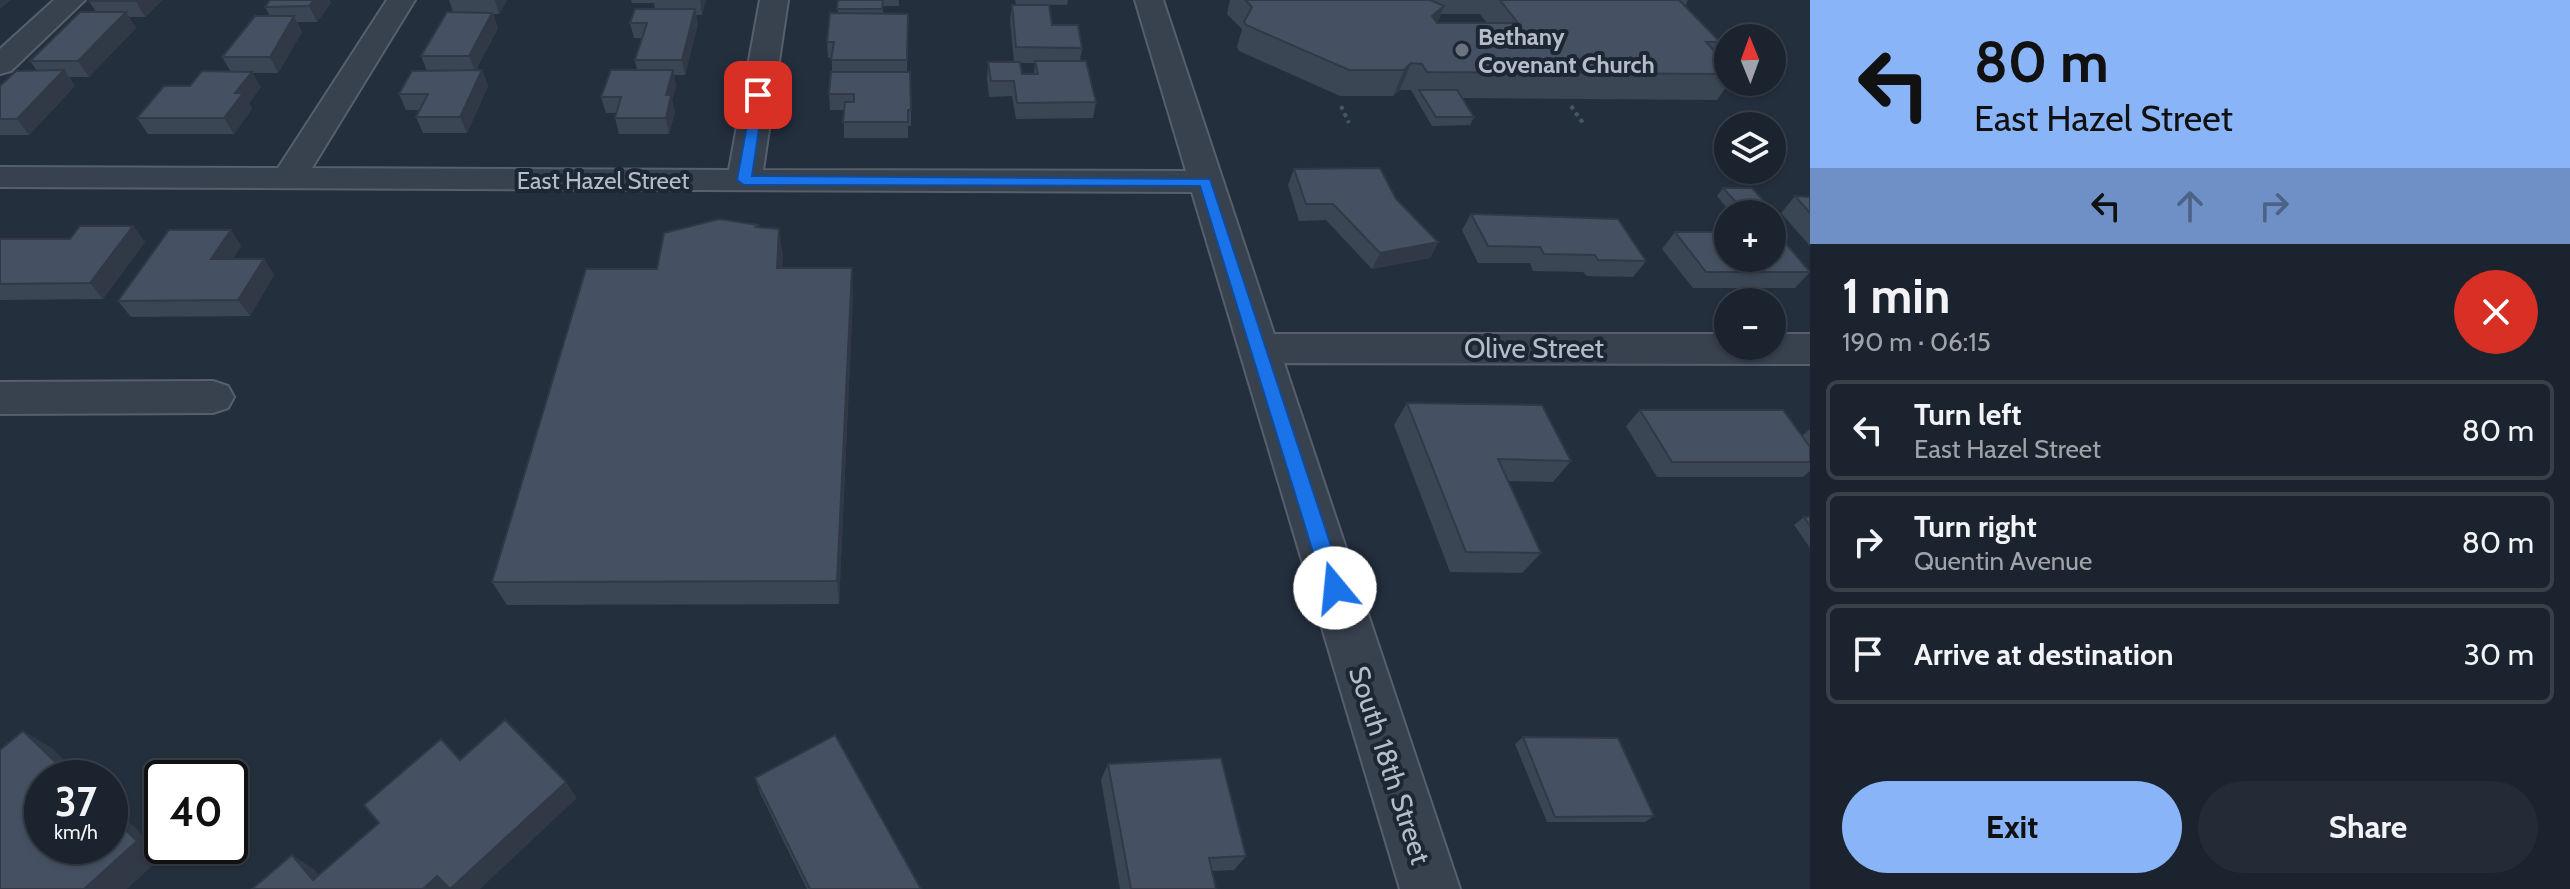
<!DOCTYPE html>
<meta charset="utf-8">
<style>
body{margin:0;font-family:Cabin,sans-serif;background:#242b36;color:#f1f3f6;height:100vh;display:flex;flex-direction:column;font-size:30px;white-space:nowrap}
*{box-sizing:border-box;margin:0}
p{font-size:26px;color:#a0a4aa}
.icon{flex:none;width:44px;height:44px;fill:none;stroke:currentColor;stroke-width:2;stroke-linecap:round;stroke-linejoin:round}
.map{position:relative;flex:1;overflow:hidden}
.drawer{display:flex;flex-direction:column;background:#1b232e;width:760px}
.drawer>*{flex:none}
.top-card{background:#8ab4f8;color:#111;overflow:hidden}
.needle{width:52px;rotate:359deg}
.buttons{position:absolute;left:1714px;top:24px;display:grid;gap:16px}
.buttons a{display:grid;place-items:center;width:72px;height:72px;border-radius:50%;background:#1b232e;box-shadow:0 2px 6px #0004,0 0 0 2px #39404a;font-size:40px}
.speed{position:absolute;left:24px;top:760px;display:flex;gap:16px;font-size:40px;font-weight:700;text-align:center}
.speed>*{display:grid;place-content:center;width:104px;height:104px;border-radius:50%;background:#1b232e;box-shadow:0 2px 6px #0004,0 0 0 2px #39404a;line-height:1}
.speed small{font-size:20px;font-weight:400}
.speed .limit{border:4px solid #111;border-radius:12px;background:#fff;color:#111}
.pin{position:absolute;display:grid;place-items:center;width:68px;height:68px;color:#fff;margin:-34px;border-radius:16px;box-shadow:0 4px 12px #0006}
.me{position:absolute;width:88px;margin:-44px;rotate:343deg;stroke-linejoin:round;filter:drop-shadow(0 0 6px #0008)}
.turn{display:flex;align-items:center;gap:28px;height:168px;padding:0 32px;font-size:36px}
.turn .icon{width:104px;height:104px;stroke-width:2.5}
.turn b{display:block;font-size:56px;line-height:68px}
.lanes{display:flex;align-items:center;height:76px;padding:0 32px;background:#0003;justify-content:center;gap:40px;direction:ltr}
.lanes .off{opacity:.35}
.round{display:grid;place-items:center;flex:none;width:84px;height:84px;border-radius:42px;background:#242b36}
.head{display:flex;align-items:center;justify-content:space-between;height:136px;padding:0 32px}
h1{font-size:48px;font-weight:700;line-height:60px}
.action{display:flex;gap:16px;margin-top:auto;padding:16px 32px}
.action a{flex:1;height:92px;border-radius:48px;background:#8ab4f8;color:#111;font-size:32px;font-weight:700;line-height:92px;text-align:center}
.action a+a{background:#242b36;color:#f1f3f6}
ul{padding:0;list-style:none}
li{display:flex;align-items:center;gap:24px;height:100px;margin:0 16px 12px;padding:0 16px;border:4px solid #39404a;border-radius:12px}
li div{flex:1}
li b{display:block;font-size:30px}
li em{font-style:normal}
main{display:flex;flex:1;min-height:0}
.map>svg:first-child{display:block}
</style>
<main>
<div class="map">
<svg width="1810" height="889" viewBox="0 0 1810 889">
<rect width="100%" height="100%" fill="#242f3e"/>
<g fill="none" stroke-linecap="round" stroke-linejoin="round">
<g stroke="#565f6c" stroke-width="4">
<path id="minor" d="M54,0H85L11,71L0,74V49Z
M387,0H415L312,168L729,170L760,0H788L763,170L1186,171L1135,0H1163L1274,334H1728V346H1772V334H1810V364L1284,363L1460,889H1400L1192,192L0,187V167L278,168Z
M213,381L228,386L234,397L228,408L213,413L0,414V382Z"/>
</g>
<path stroke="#44595c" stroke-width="4" stroke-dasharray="4 4" stroke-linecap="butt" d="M1724,86H1748
M1341,106L1349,123
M1571,106L1583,123"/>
<use href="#minor" fill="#38414e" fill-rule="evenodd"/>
</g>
<path fill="#3b4654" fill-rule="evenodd" d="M162,0L145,17H129L136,28L89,77H69L75,86L29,135H0V86L37,71L30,61L96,12L89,1Z
M270,0H329L331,3L317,22H297L302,32L278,73H252L261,87L249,103L252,109L234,134H148L137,118L190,86L231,72L222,57L270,16L265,7Z
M449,0H507L499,14H493L498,28L476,70H482L488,86L467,133H423L416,117L420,110H406L399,94L427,71L421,56L453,12Z
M631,0H706L702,15H696L698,24L685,75H674L676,86L672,100L675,111L669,134H619L615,118L616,113H606L601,97L637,70L635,60L642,38H634L630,23L655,9L654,3H632Z
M838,0H899V6H883V14H908L907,72L911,110V126H908V138H844V110H830L829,94L832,72V58H828L827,42L838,13Z
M1015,0H1068L1067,5L1016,4Z
M1230,0H1688L1685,6L1720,42L1714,51L1728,66V82H1730L1717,100L1462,98L1474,117L1470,125L1432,126L1411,90H1400L1393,96H1340L1239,51L1237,47L1242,29L1227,14ZM1441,14H1480L1487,23H1437Z
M1012,5L1052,25L1082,48L1080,61L1096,102L1093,118L1016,119L1012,96L989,97L987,78L988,62H1014L1010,20ZM1021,63H1035L1034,74H1022Z
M1294,169L1396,199L1438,242L1430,258L1372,269L1326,220L1299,221L1288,185Z
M1723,188H1752L1779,218L1772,227V214H1732L1717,196Z
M1795,196L1810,197V246L1781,213Z
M1471,214L1646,261L1633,277L1587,276L1583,272L1533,271L1530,263H1478L1462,230Z
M758,225V227L783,256L782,268L853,295L839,604L507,605L492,582Z
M133,226L145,242L103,299L0,300V239H70Z
M231,230L241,246L233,259H264L274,275L250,316L131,317L118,301Z
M1675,232L1810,272L1795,288H1693L1662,249Z
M1407,403L1571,461L1553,482L1508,481L1541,553L1522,573L1450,572L1394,425Z
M1640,410L1802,436L1810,429V471L1803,477H1657L1626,426Z
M1804,517H1810V548L1794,525Z
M1523,737L1654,816L1645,822H1547L1515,744Z
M1108,764L1246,856L1234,870L1212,871L1216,889H1120L1101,780Z
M755,778L921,889H807L760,793Z"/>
<path fill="#303945" d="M0,0H11L0,9Z
M137,0H162L145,17L136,1Z
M314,0H329L331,3L317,22L309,6Z
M495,0H507L499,14Z
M700,0H706L702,15Z
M1444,6L1433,31L1432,16Z
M695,9L698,24L685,75L682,60Z
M126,12L136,28L89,77L78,61Z
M492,13L498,28L475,72L469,56Z
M294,16L302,32L278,73L270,57Z
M1411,63L1400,90L1393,96L1404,70Z
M64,70L75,86L29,135L17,119Z
M482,70L488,86L467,133L460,117Z
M673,70L676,86L672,100L675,111L669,134L666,118V95Z
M252,72L261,87L249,103L252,109L234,134L224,118L235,93Z
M133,226L145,242L103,299L90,283Z
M779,229L783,256L780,295L777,268Z
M231,230L241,246L223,275L211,259Z
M1438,242L1430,258L1372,269L1380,253Z
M264,259L274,275L250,316L238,300Z
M852,268L853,295L839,604L837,581Z
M23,731L52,748L83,778H72Z
M566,782L577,798L480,889H423L437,876Z
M110,804L164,855L127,889H84L110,815Z
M292,855L314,869L330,889L313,880Z"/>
<path fill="#455162" stroke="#303945" stroke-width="2" d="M90,0H137L136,1H89Z
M270,0H314L309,6L265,7Z
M838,0H883L882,9H837Z
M1245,0H1430L1444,6L1432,16L1437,23H1518L1500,0H1679L1720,42H1706L1728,66V74L1427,72L1422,64L1411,63L1404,70H1349L1246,25L1244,22L1252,7Z
M1012,5H1049L1052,25H1078L1082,48L1016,47Z
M635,9H695L682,60H635L647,23H630Z
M80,12H126L78,61H30Z
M447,12L492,13L469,56H421Z
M830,13L908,14L907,60H831L834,42H827Z
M255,16H294L270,57H222Z
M1035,61H1086L1096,102L1017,103L1014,81H991L988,62H1020L1022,74H1038Z
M64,70L17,119H0V86L16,71Z
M482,70L460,117H416L428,94H399L412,71Z
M611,70H673L666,95H671L666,118H615L621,97H601Z
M202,71L252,72L235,93H243L224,118H137L164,86H190Z
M831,72H910L911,110H908V122H843L845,102H854V94H829Z
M1419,90H1457L1474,117H1436Z
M1380,168L1396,199L1438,242L1380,253L1333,204H1306L1294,169Z
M1723,188H1752L1779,218H1772V214H1747Z
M1795,196L1810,197V213Z
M1471,214L1618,219L1646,261L1598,260L1595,255L1544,254L1540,247L1488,246Z
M719,219L758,225L756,227L779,229L777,268H852L837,581L492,582L586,269H657L664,233Z
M80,226H133L90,283L0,284V239H70Z
M169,230H231L211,259H264L238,300L118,301Z
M1675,232H1728V258H1772V232H1776L1810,272H1706Z
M1407,403L1542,405L1571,461L1498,459L1541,553L1466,552Z
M1640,410H1783L1810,447V462H1672Z
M1804,517H1810V526Z
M505,720L566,782L450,889L437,876L423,889H252L292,855L313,880L379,823L364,805L441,739L460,760Z
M23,731L72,778H42V846H110V815L137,841L84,889H0V750Z
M835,735L921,889H810L755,778Z
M1523,737L1618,738L1654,816L1555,817Z
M1221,758L1246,856L1209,858L1216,889H1131L1108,764Z"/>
<path fill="#1a73e8" stroke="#114b97" stroke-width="2" d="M753,92L764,95L752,176L1210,179L1345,588L1342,595L1335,597L1327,595L1324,588L1200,186L744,185L737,180Z"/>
<circle fill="#6b7280" stroke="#1d2633" stroke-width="3" cx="1462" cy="50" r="8"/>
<g text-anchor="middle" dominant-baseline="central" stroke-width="8" stroke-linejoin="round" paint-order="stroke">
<g font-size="24" font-weight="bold" fill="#b4bcc9" stroke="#1d2633" text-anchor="start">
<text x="1478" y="36">Bethany<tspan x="1478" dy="28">Covenant Church</tspan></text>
</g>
<g font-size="24" fill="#b4bcc9" stroke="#1d2633">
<text x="603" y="180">East Hazel Street</text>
</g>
<g font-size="28" fill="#b4bcc9" stroke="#1d2633">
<text x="1534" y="348">Olive Street</text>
<text transform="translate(1390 765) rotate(72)">South 18th Street</text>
</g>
</g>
</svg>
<div class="buttons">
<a><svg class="needle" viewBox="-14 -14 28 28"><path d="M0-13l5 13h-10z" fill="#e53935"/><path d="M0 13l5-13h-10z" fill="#a0a4aa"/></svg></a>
<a><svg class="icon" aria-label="layers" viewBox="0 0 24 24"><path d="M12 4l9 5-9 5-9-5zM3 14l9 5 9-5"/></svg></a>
<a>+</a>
<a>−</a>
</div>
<div class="speed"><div>37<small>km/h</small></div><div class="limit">40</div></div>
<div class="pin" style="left:758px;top:95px;background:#d93025"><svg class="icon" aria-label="arrive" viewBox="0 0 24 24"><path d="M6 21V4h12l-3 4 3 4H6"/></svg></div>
<svg class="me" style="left:1335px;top:588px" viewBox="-20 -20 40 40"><circle r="19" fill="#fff"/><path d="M0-13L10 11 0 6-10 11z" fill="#1a73e8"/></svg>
</div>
<section class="drawer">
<div class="top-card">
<div class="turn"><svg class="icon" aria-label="left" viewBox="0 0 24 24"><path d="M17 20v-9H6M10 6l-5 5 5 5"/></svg><div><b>80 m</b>East Hazel Street</div></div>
<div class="lanes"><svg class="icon" aria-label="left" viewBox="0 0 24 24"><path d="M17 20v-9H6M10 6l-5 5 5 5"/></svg><svg class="icon off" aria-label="ahead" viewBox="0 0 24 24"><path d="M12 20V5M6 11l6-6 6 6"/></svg><svg class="icon off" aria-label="right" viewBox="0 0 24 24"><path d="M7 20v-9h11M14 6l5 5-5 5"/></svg></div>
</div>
<div class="head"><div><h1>1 min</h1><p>190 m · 06:15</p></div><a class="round" style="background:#d93025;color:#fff"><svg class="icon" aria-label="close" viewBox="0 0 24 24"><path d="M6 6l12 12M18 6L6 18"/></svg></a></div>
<ul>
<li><svg class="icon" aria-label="left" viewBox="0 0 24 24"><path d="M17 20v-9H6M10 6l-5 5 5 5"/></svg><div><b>Turn left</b><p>East Hazel Street</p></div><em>80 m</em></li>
<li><svg class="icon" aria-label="right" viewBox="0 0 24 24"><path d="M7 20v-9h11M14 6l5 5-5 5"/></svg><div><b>Turn right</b><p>Quentin Avenue</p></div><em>80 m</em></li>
<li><svg class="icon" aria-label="arrive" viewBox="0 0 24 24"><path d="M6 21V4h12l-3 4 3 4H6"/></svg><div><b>Arrive at destination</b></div><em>30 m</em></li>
</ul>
<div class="action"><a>Exit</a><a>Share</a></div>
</section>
</main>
